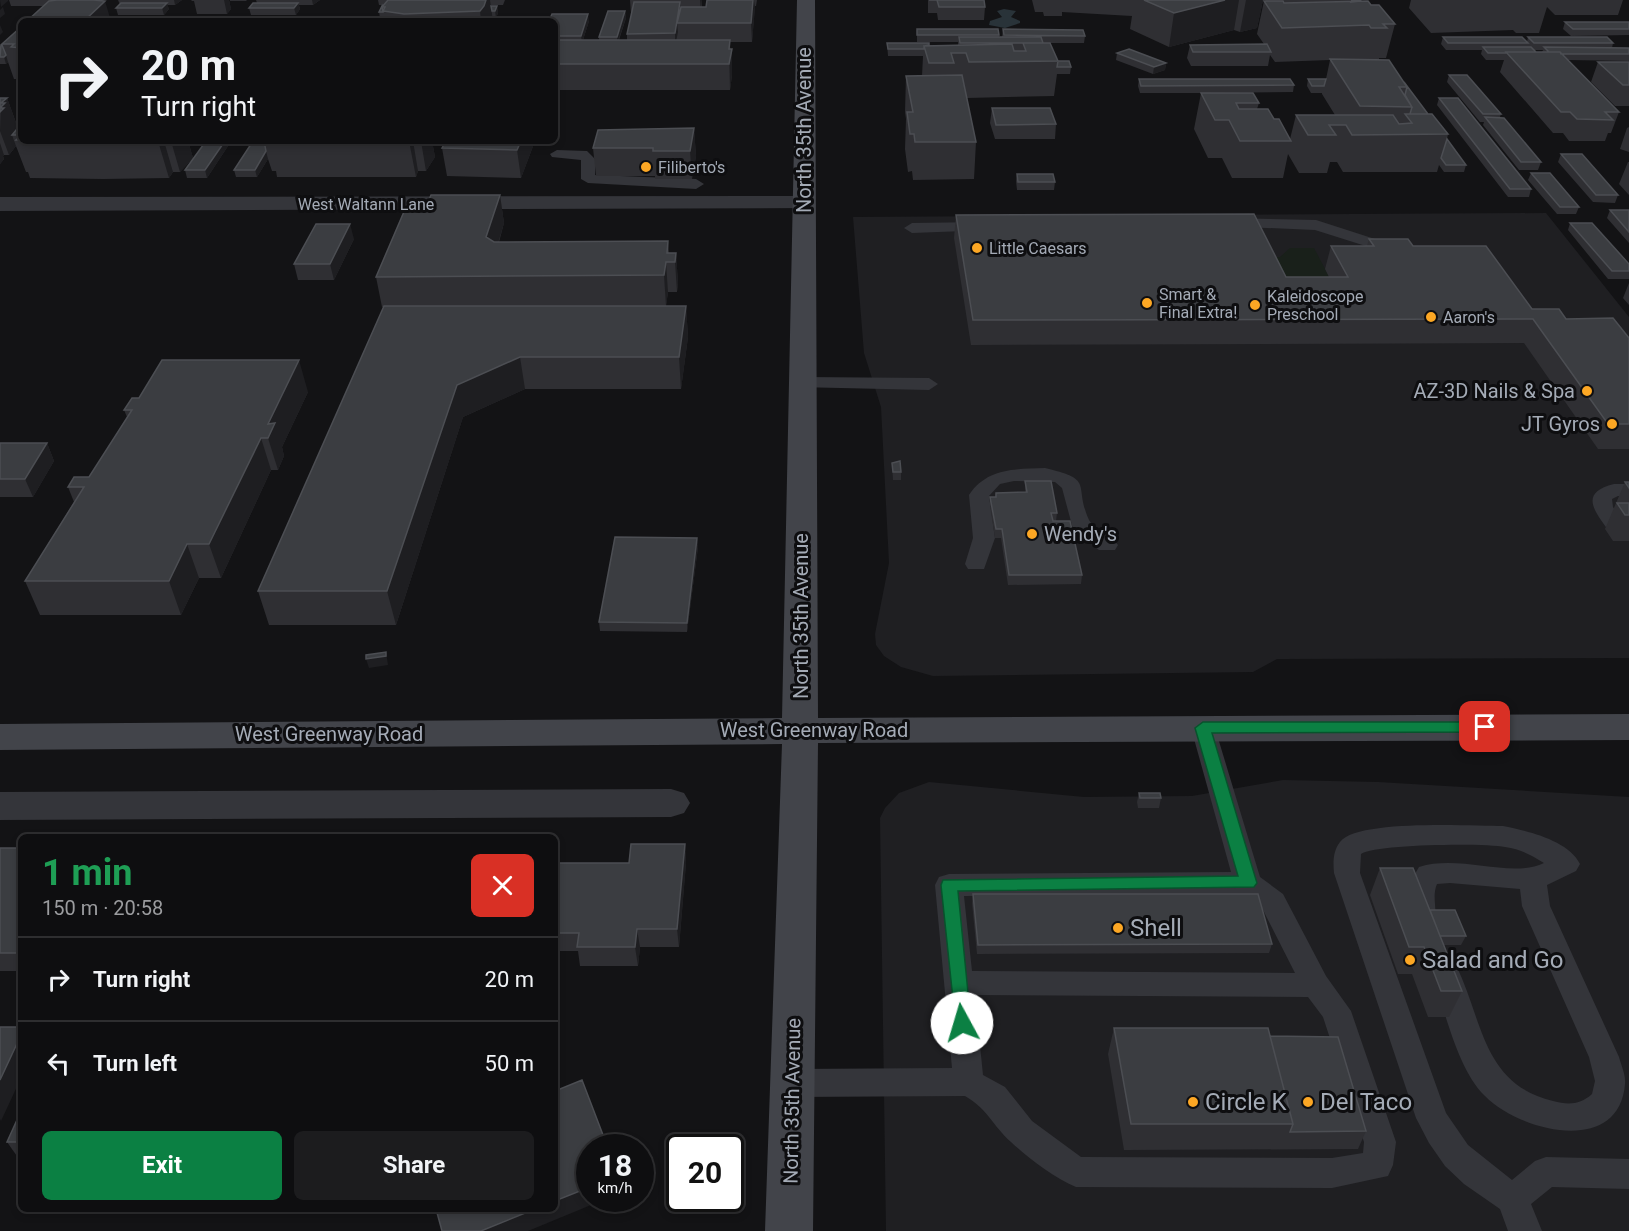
<!DOCTYPE html>
<meta charset="utf-8">
<style>
body{margin:0;font-family:Roboto,sans-serif;background:#1c1c1e;color:#f1f3f6;height:100vh;display:flex;flex-direction:column;font-size:22px;white-space:nowrap}
*{box-sizing:border-box;margin:0}
p{font-size:20px;color:#9b9c9f}
.icon{flex:none;width:33px;height:33px;fill:none;stroke:currentColor;stroke-width:2;stroke-linecap:round;stroke-linejoin:round}
.map{position:relative;flex:1;overflow:hidden}
.drawer{position:absolute;left:18px;top:834px;width:540px;height:378px;display:flex;flex-direction:column;background:#0e0e10;border-radius:9px;box-shadow:0 3px 9px #0003,0 0 0 2px #2e2e30}
.drawer>*{flex:none}
.top-card{position:absolute;left:18px;top:18px;width:540px;height:126px;border-radius:9px;box-shadow:0 3px 9px #0003,0 0 0 2px #2e2e30;background:#0e0e10;color:#f1f3f6;overflow:hidden}
.speed{position:absolute;left:576px;top:1134px;display:flex;gap:12px;font-size:30px;font-weight:700;text-align:center}
.speed>*{display:grid;place-content:center;width:78px;height:78px;border-radius:50%;background:#0e0e10;box-shadow:0 3px 9px #0003,0 0 0 2px #2e2e30;line-height:1}
.speed small{font-size:15px;font-weight:400}
.speed .limit{border:3px solid #111;border-radius:9px;background:#fff;color:#111}
.pin{position:absolute;display:grid;place-items:center;width:51px;height:51px;color:#fff;margin:-26px;border-radius:12px;box-shadow:0 3px 9px #0006}
.me{position:absolute;width:66px;margin:-33px;rotate:354deg;stroke-linejoin:round;filter:drop-shadow(0 0 4px #0008)}
.turn{display:flex;align-items:center;gap:21px;height:126px;padding:0 24px;font-size:27px}
.turn .icon{width:78px;height:78px;stroke-width:2.5}
.turn b{display:block;font-size:42px;line-height:51px}
.round{display:grid;place-items:center;flex:none;width:63px;height:63px;border-radius:9px;background:#1c1c1e}
.head{display:flex;align-items:center;justify-content:space-between;height:102px;padding:0 24px}
h1{font-size:36px;font-weight:700;line-height:45px;color:#1e9e55}
.primary-button{display:flex;gap:12px;margin-top:auto;padding:12px 24px}
.primary-button a{flex:1;height:69px;border-radius:9px;background:#0b8043;color:#fff;font-size:24px;font-weight:700;line-height:69px;text-align:center}
.primary-button a+a{background:#1c1c1e;color:#f1f3f6}
ul{padding:0;list-style:none}
li{display:flex;align-items:center;gap:18px;height:84px;padding:0 24px;border-top:2px solid #2e2e30}
li div{flex:1}
li b{display:block;font-size:22px}
li em{font-style:normal}
.map>svg:first-child{display:block}
</style>
<div class="map">
<svg width="1629" height="1231" viewBox="0 0 1629 1231">
<rect width="100%" height="100%" fill="#131315"/>
<path fill="#1f1f22" d="M1546,213L1629,317V658L1277,659L1253,672L933,676L901,667L884,656L876,645L875,634L889,563L881,407L864,353L853,217Z
M1283,780L1378,782L1629,797V1231H886L880,818L885,808L899,793L929,782L1084,797L1192,796Z"/>
<path fill="#19201a" d="M1290,248H1314L1342,301H1280L1259,257H1280Z"/>
<path fill="#293339" d="M1004,9L1016,11L1011,17L1020,21V23L1005,28L989,25L990,21L1002,17L997,11Z"/>
<g fill="none" stroke-linecap="round" stroke-linejoin="round">
<path fill="#34353a" fill-rule="evenodd" d="M557,150L587,151L595,159V175L696,179L704,184L696,189L588,183L581,179V160L552,157L550,154Z
M1228,218L1316,220L1378,240L1380,243L1372,248L1315,230L1222,226L1220,223L1222,220Z
M985,222L991,224L993,227L991,230L912,233L904,228L912,223Z
M803,377L929,378L938,384L929,390L796,387L794,383Z
M1045,468C1096,480 1073,484 1089,520C1094,530 1111,535 1118,545L1115,550H1099L1073,529L1062,488L1055,482L1014,481L1000,484L989,496L995,538L984,569H968L965,564L973,538L969,495C987,468 1015,469 1045,468Z
M1614,484H1629V496H1618L1612,499L1613,507L1628,529L1625,534H1611C1596,513 1577,493 1614,484Z
M1203,719L1212,722L1215,728L1260,877L1283,894L1326,976L1351,1011L1396,1142L1393,1165L1388,1176L1332,1188L1076,1187C1054,1178 1028,1158 1011,1142C991,1124 990,1111 965,1096L793,1097L782,1093L778,1083L782,1073L793,1069L952,1068L935,885L939,877L949,874L1231,872L1191,728L1194,722ZM1243,894L1263,910L1295,973L972,971L964,896ZM975,995L1308,997L1323,1017L1364,1142L1363,1153L1332,1158L1081,1157L1032,1121L1005,1087L983,1075Z
M1503,826C1527,831 1568,840 1580,864L1576,871L1547,885L1550,906L1619,1057C1621,1065 1626,1075 1625,1084C1619,1157 1519,1131 1485,1096C1457,1069 1445,1010 1432,974L1436,965L1446,962L1456,965C1483,1020 1482,1084 1553,1101C1568,1105 1580,1105 1592,1094L1595,1081L1589,1057L1522,906L1520,889L1450,883L1437,884C1431,898 1439,911 1433,924L1423,927L1413,924C1402,902 1407,887 1419,867C1461,854 1510,879 1544,863C1531,855 1520,849 1505,847C1485,843 1375,844 1361,854L1360,873L1446,1113L1468,1145L1512,1180L1535,1161L1546,1157L1629,1159V1189L1552,1187L1531,1204L1542,1231H1508L1500,1209L1464,1184L1445,1166L1429,1143L1416,1118L1334,873C1333,862 1333,851 1340,842C1357,819 1472,826 1503,826Z"/>
<path fill="#34353a" fill-rule="evenodd" d="M804,196L812,198L815,203L812,208L0,211V197Z
M671,789L684,793L690,803L684,813L671,817L0,820V792Z"/>
<path fill="#42444a" fill-rule="evenodd" d="M797,0H815L818,718L1629,714V740L818,743L813,1231H765L782,744L0,750V724L782,718Z"/>
</g>
<path fill="#2f2f33" fill-rule="evenodd" d="M9,0H93L44,6H11Z
M118,0H182L175,5H167L169,9L164,15H118L116,8L120,5Z
M191,0H229L231,9L227,14H197L194,1H192Z
M230,0H247L246,1H230Z
M256,0H320L313,5H299L300,9L296,15H251L249,8L257,3Z
M378,0H505L503,5H491V6H497L498,13L496,18H493V21H406L405,18L406,21H384V18H380L379,12L383,5H379Z
M630,0H702V7H706L707,0H757L756,6H755L752,42H730V49H732V75L730,90H555V21H589L583,40H599V37L625,11L626,18L619,40H627V34L632,13H631Z
M928,0H984L985,7L984,20H938L937,13H928Z
M1032,0H1263L1257,28L1240,32L1234,30L1169,47L1130,29L1132,16L1062,12V16H1044L1043,12H1035Z
M1265,0H1360L1371,5L1395,24L1386,58H1379V60L1404,82L1428,114L1448,134L1447,139L1466,165L1464,172H1444L1439,165L1437,172H1343L1337,162H1330L1327,173H1299L1288,154L1283,178H1232L1222,158H1208L1194,129L1201,93H1140L1138,86L1139,79L1294,85L1293,92L1203,93L1259,103L1257,109L1274,119L1290,139L1296,115H1335L1322,94V93H1311L1307,86L1308,79H1326L1330,60L1275,62L1270,55L1268,66H1191L1187,58L1190,45L1264,44L1257,34L1264,1H1266Z
M1411,0H1623L1618,15H1555L1547,7L1539,33H1516L1513,30L1431,33L1409,8Z
M1565,22H1629V35L1571,36L1563,29Z
M21,27V79H14L8,62L6,64H0V46L2,45V44Z
M917,29L999,35V37H1002L1003,29L1085,36L1084,43H1043L1058,61L1071,67L1070,74H1057L1054,96L967,98L976,142L974,179L913,180L912,171L908,172L905,149L906,119L905,112L906,76H922L923,56H888L887,43L929,45H958V42H917Z
M1443,37L1527,42L1528,37L1613,43L1612,48H1629V61L1568,60L1619,112L1611,133H1608L1605,141H1569L1563,133H1553L1500,72L1504,60H1486L1481,54L1482,50H1446L1441,44ZM1533,50H1543L1542,52H1536Z
M1117,53L1166,63L1165,70L1153,74L1116,60Z
M1598,62H1629V106H1615L1591,82Z
M1449,75L1501,114L1500,117L1541,162L1538,170H1519L1483,125L1484,122H1480L1447,82Z
M0,98H7L18,128L21,124V141H188L193,158L180,172H173L169,178L103,179L30,178L28,172H26L16,146L9,155H4L3,156L4,159L0,164Z
M1439,98L1531,189L1529,197H1508L1437,105Z
M992,108L1056,124L1055,139H995L990,123Z
M1629,127V152L1620,149L1627,128Z
M694,128L696,156L692,179H655V176H596L593,148Z
M206,141H227L228,146L207,178H187L185,170Z
M253,141H432L435,157L426,171H418L416,177H277L276,171H272L268,159L257,177H236L234,170Z
M535,141L521,178L447,176L442,148Z
M1561,154L1618,195L1615,203L1593,202L1558,162Z
M1628,162H1629V195L1619,184Z
M1531,173L1579,207L1576,214H1557L1528,180Z
M1017,174L1055,182L1054,190H1017L1016,181Z
M500,195L504,223L499,242L668,241L669,253H676L678,283L677,292H668L666,306H686L688,337L681,389H525L463,417L396,625H269L258,591L384,307H382L376,277L426,207Z
M1610,210H1629V243L1607,218Z
M956,215L1286,277H1329L1325,269L1331,246H1367L1369,239L1413,246L1532,309L1629,338V449H1598L1524,343L971,345L954,238Z
M1570,223L1629,264V279H1608L1568,230Z
M354,239L334,280H298L294,264Z
M1629,283V305L1623,298Z
M308,392L282,447L284,456L278,470H271L221,578H199L181,615H40L25,581L74,502L68,487L89,477L127,417L124,410Z
M0,443H47L54,461L33,497H0Z
M892,463L901,472V480H893Z
M1025,481L1057,513L1056,521L1082,575L1081,584L1008,585L1001,538H995L990,506V497H995L996,493L1025,492Z
M1625,482H1629V541H1613L1605,529Z
M697,538L698,547L687,632L600,631L599,622Z
M1139,793L1161,798L1159,808H1138L1137,802Z
M685,844L686,863L679,947H640L638,966H580L578,951H555V872L629,863Z
M0,848H21V971H0Z
M1380,868L1430,910L1466,936L1461,945H1444L1462,991L1449,1017H1428L1412,974H1398L1370,895Z
M973,894L1272,944L1269,953L977,954L972,903Z
M1114,1028L1270,1036L1366,1131L1358,1149L1124,1150L1108,1054Z
M21,1111V1159H19L7,1142Z"/>
<path fill="#1e1e21" d="M0,0H8V1L1,7Z
M174,0H182L175,5Z
M224,0H229L231,9L227,14Z
M312,0H320L313,5Z
M486,0H490L493,21H481L480,11Z
M700,0H702L701,13Z
M753,0H754L755,7L752,42L751,23Z
M1225,0H1239L1234,30L1169,47L1174,13Z
M1246,0H1263L1257,28L1240,32Z
M105,1L111,21H84Z
M680,2L681,15L677,23L678,32L675,47V33Z
M167,3L169,9L164,15L162,8Z
M298,3L300,9L296,15L294,8Z
M497,6L498,13L496,18L495,11Z
M3,7L5,14L0,18V10Z
M625,11L626,18L617,44V37Z
M588,14L589,21L582,43L581,36Z
M0,25L3,32L0,35Z
M730,40L731,56L732,49V75L730,90L729,49Z
M6,55L8,62L6,64L4,57Z
M1166,63L1165,70L1153,74L1154,67Z
M7,98L20,134L12,135L16,146L9,155L0,131L1,103Z
M694,128L696,156L692,179L690,151Z
M158,141H164L173,172L169,178Z
M171,141H188L193,158L180,172Z
M225,141H227L228,146L207,178L205,170Z
M409,141H413L418,171L416,177Z
M421,141H432L435,157L426,171Z
M521,141H535L521,178L517,150Z
M0,143L4,155L3,156L4,159L0,164Z
M266,151L268,159L257,177L255,170Z
M500,195L504,223L491,267L486,237Z
M350,224L354,239L334,280L330,264Z
M676,253L678,283L677,292L675,262Z
M666,262L668,292L666,306L664,275Z
M686,306L688,337L681,389L679,357Z
M520,357L525,389L463,417L396,625L387,591L457,385Z
M299,360L308,392L282,447L284,456L278,470L268,438V424Z
M261,438L271,470L221,578L209,544Z
M47,443L54,461L33,497L25,479Z
M697,538L698,547L687,632V623Z
M187,544L199,578L181,615L169,581Z
M386,652L388,665L369,668L366,659Z
M685,844L686,863L679,947L677,929Z
M637,929L640,947L638,966L635,947Z
M21,1035V1078L1,1121L0,1119V1080Z
M590,1187V1198H608L528,1231H481L535,1209H555V1201Z"/>
<path fill="#3b3d41" stroke="#4c4e53" stroke-width="1.5" d="M57,0H93L105,1L84,21H27L49,1Z
M388,0H486L484,6L480,11L404,14L383,11L385,7H382Z
M707,0H753L751,23H677L681,7H706Z
M929,0H984L985,7H939L937,0Z
M1144,0H1225L1174,13Z
M1352,0H1360L1361,1L1351,2Z
M1264,1H1283L1284,3L1368,1L1371,5H1379L1395,24H1383L1387,28H1371L1369,25L1282,28Z
M634,2H680L675,33L627,34Z
M121,3H167L162,8H116Z
M253,3H298L294,8H249Z
M382,6L383,12H379Z
M491,6H497L495,11H492Z
M608,11H625L617,37H599Z
M552,14H588L581,36H555V21H549Z
M514,20H530V21H513Z
M1565,22H1629V29H1573Z
M21,27V48L11,47L14,44H2Z
M917,29H998L999,35H917Z
M1003,29L1083,30L1085,36L1004,35Z
M959,37H1041L1043,43H960Z
M1443,37H1522L1528,43H1448Z
M1528,37H1607L1613,43H1534Z
M555,40H730L729,49H732L729,64H555Z
M887,43H929V45L924,46V49H888Z
M1023,43H1050L1058,61L969,62L966,53H951L954,63H929L924,46L1012,44L1014,51H1026Z
M1267,44L1271,52H1193L1190,45Z
M1,45H2L6,55L4,57H0Z
M1483,47H1531L1536,52H1506V53H1488Z
M1544,47L1629,48V54H1561L1560,52H1549Z
M1129,49L1166,63L1154,67L1117,53Z
M1506,52H1560L1619,112H1605L1613,120L1577,119L1570,112H1561Z
M1330,59L1389,60L1407,87H1399L1412,107L1360,106Z
M1058,61H1069L1071,67H1057Z
M1598,62H1629V85H1623Z
M962,75L976,142H915L914,134H910L907,112H913L906,76Z
M1449,75H1467L1501,114H1483Z
M1139,79H1290L1294,85L1141,86Z
M1308,79H1326L1324,86H1312Z
M1404,82L1428,114H1410L1412,107L1405,95L1407,87Z
M1201,93H1253L1259,103H1236L1239,109H1268L1274,119H1279L1291,141H1240L1229,120H1215Z
M0,98H7L1,103H5L0,108H4L0,112Z
M1439,98H1458L1531,189H1510Z
M992,108H1050L1056,124L996,125Z
M1405,114H1432L1448,134L1352,135L1346,125H1329L1336,135H1308L1296,115H1393L1399,124L1412,123Z
M1485,117L1504,118L1541,162H1521Z
M21,124V135H12Z
M694,128L690,151H653V148H593L598,130Z
M21,135V140H16Z
M1447,139L1466,165H1446L1441,158Z
M206,141H225L205,170H185Z
M253,141H264L266,151L255,170H234Z
M446,141H521L517,150L442,148Z
M1561,154H1582L1618,195H1596Z
M1531,173H1550L1579,207H1560Z
M1017,174H1053L1055,182H1018Z
M431,195H500L486,237L494,242L668,241L667,253H676L675,262H666L664,275L376,277L406,207H426Z
M1610,210H1629V232Z
M1254,214L1286,277H1348L1331,246H1374L1369,239H1408L1413,246H1486L1532,309H1559L1566,319L1613,318L1629,338V424H1608L1533,319L973,320L956,215Z
M1570,223H1592L1629,264V271H1612Z
M316,224H350L330,264H294Z
M384,306H686L679,357H520L457,385L387,591H258Z
M162,360H299L268,424L275,423L268,438H261L209,544H187L169,581H25L84,487H68L74,477H89L132,410H124L132,398H139Z
M0,443H47L25,479H0Z
M900,461L901,472H893L892,463Z
M1025,481H1051L1057,513H1051L1053,521H1070L1082,575H1009L1002,529H996L990,497H996V493L1027,492Z
M1625,482H1629V488Z
M1617,503H1629V515H1625Z
M615,537L697,538L687,623L599,622Z
M386,652V656L366,659V655Z
M1139,793H1160L1161,798H1140Z
M631,844H685L677,929H637L635,947H577L579,933H555V872L557,863H629Z
M0,848H21V953H0Z
M1380,868H1413L1462,991H1441L1424,947H1409Z
M973,894H1258L1272,944L978,945Z
M1430,910H1455L1466,936H1440Z
M0,1027H21V1035L0,1080Z
M1114,1028H1268L1293,1124H1131Z
M1270,1036L1338,1037L1366,1131L1290,1132L1293,1124Z
M582,1080L608,1148H590V1187L555,1201V1091Z
M21,1111V1142H7Z
M684,1135H693L692,1148H683Z
M436,1209H535L481,1231H442Z"/>
<path fill="#0b8043" stroke="#07532c" stroke-width="1.5" d="M1203,722H1485L1493,727L1485,732L1212,733L1257,883L1254,887L958,891L971,1023L968,1028L962,1030L956,1028L941,885L943,880L1238,876L1195,728Z"/>
<g fill="#fca724" stroke="#0e0e10" stroke-width="2">
<circle cx="646" cy="167" r="6"/>
<circle cx="977" cy="248" r="6"/>
<circle cx="1147" cy="303" r="6"/>
<circle cx="1255" cy="305" r="6"/>
<circle cx="1431" cy="317" r="6"/>
<circle cx="1587" cy="391" r="6"/>
<circle cx="1612" cy="424" r="6"/>
<circle cx="1032" cy="534" r="6"/>
<circle cx="1118" cy="928" r="6"/>
<circle cx="1410" cy="960" r="6"/>
<circle cx="1193" cy="1102" r="6"/>
<circle cx="1308" cy="1102" r="6"/>
</g>
<g text-anchor="middle" dominant-baseline="central" stroke-width="6" stroke-linejoin="round" paint-order="stroke">
<g font-size="16" fill="#a4abb6" stroke="#0e0e10" text-anchor="start">
<text x="658" y="167">Filiberto's</text>
<text x="989" y="248">Little Caesars</text>
<text x="1159" y="294">Smart &amp;<tspan x="1159" dy="18">Final Extra!</tspan></text>
<text x="1267" y="296">Kaleidoscope<tspan x="1267" dy="18">Preschool</tspan></text>
<text x="1443" y="317">Aaron's</text>
</g>
<g font-size="16" fill="#a4abb6" stroke="#0e0e10">
<text x="366" y="204">West Waltann Lane</text>
</g>
<g font-size="20" fill="#a4abb6" stroke="#0e0e10">
<text transform="translate(804 130) rotate(-90)">North 35th Avenue</text>
<text transform="translate(801 616) rotate(-90)">North 35th Avenue</text>
<text x="814" y="730">West Greenway Road</text>
<text x="329" y="734">West Greenway Road</text>
<text transform="translate(792 1101) rotate(-89)">North 35th Avenue</text>
</g>
<g font-size="20" fill="#a4abb6" stroke="#0e0e10" text-anchor="end">
<text x="1575" y="391">AZ-3D Nails &amp; Spa</text>
<text x="1600" y="424">JT Gyros</text>
<text x="1044" y="534" text-anchor="start">Wendy's</text>
</g>
<g font-size="24" fill="#a4abb6" stroke="#0e0e10" text-anchor="start">
<text x="1130" y="928">Shell</text>
<text x="1422" y="960">Salad and Go</text>
<text x="1205" y="1102">Circle K</text>
<text x="1320" y="1102">Del Taco</text>
</g>
</g>
</svg>
<div class="speed"><div>18<small>km/h</small></div><div class="limit">20</div></div>
<div class="pin" style="left:1485px;top:727px;background:#d93025"><svg class="icon" aria-label="arrive" viewBox="0 0 24 24"><path d="M6 21V4h12l-3 4 3 4H6"/></svg></div>
<svg class="me" style="left:962px;top:1023px" viewBox="-20 -20 40 40"><circle r="19" fill="#fff"/><path d="M0-13L10 11 0 6-10 11z" fill="#0b8043"/></svg>
<div class="top-card">
<div class="turn"><svg class="icon" aria-label="right" viewBox="0 0 24 24"><path d="M7 20v-9h11M14 6l5 5-5 5"/></svg><div><b>20 m</b>Turn right</div></div>
</div>
<section class="drawer">
<div class="head"><div><h1>1 min</h1><p>150 m · 20:58</p></div><a class="round" style="background:#d93025;color:#fff"><svg class="icon" aria-label="close" viewBox="0 0 24 24"><path d="M6 6l12 12M18 6L6 18"/></svg></a></div>
<ul>
<li><svg class="icon" aria-label="right" viewBox="0 0 24 24"><path d="M7 20v-9h11M14 6l5 5-5 5"/></svg><div><b>Turn right</b></div><em>20 m</em></li>
<li><svg class="icon" aria-label="left" viewBox="0 0 24 24"><path d="M17 20v-9H6M10 6l-5 5 5 5"/></svg><div><b>Turn left</b></div><em>50 m</em></li>
</ul>
<div class="primary-button"><a>Exit</a><a>Share</a></div>
</section>
</div>
